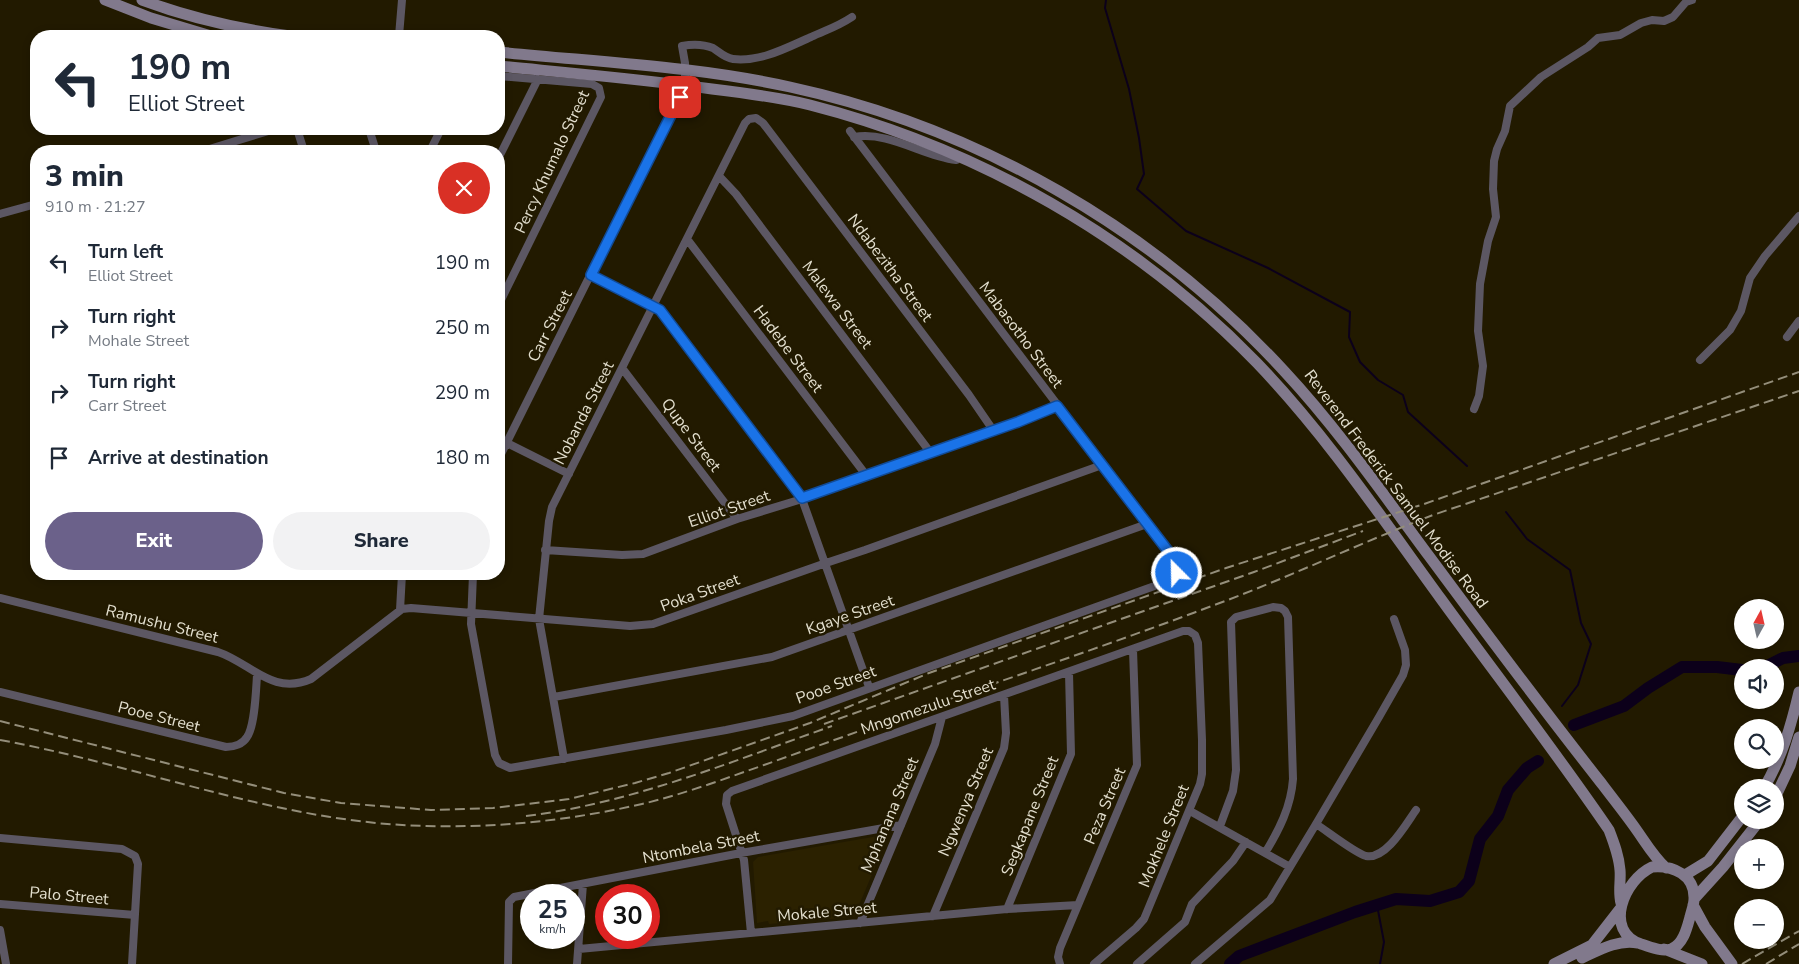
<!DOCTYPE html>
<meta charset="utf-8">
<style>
body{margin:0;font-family:"Nunito Sans",sans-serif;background:#f2f2f3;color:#1f2937;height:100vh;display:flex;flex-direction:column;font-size:19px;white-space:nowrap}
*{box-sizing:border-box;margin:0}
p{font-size:16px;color:#747a83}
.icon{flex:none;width:28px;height:28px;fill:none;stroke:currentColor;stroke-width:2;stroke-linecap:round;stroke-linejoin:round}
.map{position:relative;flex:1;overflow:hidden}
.side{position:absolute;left:30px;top:145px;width:475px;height:435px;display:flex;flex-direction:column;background:#fff;border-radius:20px;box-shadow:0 2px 8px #0003}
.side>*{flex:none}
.top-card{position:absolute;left:30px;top:30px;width:475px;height:105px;border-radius:20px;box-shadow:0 2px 8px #0003;background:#fff;color:#1f2937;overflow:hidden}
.needle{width:32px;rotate:8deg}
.buttons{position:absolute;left:1734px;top:599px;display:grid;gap:10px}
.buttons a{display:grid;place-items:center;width:50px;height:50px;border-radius:50%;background:#fff;box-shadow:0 2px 8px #0003;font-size:25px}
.speed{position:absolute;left:520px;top:884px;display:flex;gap:10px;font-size:25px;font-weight:700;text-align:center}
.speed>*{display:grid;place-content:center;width:65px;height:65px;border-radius:50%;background:#fff;box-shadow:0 2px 8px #0003;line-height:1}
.speed small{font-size:12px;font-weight:400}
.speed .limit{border:8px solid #d22;background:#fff;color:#111}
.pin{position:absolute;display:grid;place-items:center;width:42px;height:42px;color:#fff;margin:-21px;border-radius:10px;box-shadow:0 2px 8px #0006}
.me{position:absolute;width:55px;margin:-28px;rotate:337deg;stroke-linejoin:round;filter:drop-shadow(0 0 4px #0008)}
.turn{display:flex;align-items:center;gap:18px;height:105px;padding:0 15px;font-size:22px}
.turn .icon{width:65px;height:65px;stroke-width:2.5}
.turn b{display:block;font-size:35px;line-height:42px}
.round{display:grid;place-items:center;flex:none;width:52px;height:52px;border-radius:26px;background:#f2f2f3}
.head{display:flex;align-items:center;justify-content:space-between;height:85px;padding:0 15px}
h1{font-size:30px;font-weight:800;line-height:38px}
.action{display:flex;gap:10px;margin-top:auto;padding:10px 15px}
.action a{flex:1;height:58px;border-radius:30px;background:#6b618a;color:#fff;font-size:20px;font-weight:800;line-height:58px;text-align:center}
.action a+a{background:#f2f2f3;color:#1f2937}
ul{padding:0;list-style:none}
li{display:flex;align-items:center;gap:15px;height:65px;padding:0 15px}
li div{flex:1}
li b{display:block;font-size:19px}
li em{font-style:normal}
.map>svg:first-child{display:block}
</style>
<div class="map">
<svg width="1799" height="964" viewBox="0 0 1799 964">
<rect width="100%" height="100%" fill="#221a00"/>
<path fill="#2b2100" d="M884,835L887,839L854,917L769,924L768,921L757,923L753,862L758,857Z"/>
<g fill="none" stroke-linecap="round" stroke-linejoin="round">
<path stroke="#0c001a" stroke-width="2" d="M1106,0L1105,8L1129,89L1139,138L1144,174L1137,189L1186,231L1268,268L1350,312L1349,337L1360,362L1378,380L1403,395L1408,412L1467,466
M1506,512L1527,539L1570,570L1581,623L1591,644L1578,685L1562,706
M1377,905L1384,942L1380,964"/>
<path stroke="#0c001a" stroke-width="12" d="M1763,668L1783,658L1799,656
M1574,725L1624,706L1648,688L1682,667H1717L1742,670
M1230,964L1239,956L1355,912L1396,899L1430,901L1459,892L1469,881L1480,839L1498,816L1508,790L1527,768L1538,761"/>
<path stroke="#5c5763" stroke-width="8" d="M399,36L402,0
M499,76L592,84L599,88L601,97L499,304
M297,129L304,151
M369,129L376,151
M854,137C890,131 922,156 956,160
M203,151L275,129
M430,151L441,129
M499,157L538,79
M719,176L736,194L930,452
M0,214L36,204
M687,239L866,475
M591,275L660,310L802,499L869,687
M1787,337L1799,321
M1700,360L1730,330L1741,311L1750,278L1765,256L1799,216
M622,368L737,519
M1474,409L1479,396L1483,366L1478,331L1480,284L1488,241L1496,217L1493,189L1494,161L1497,149L1505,131L1510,106L1541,77L1588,47L1598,38L1620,35L1641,23L1652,20L1664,21L1673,17L1686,2L1692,0
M499,439L569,474
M499,458L685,85V63L682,46C693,44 703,44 713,48C719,52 725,58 733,59C761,62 786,48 811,37C826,30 837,27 852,17
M545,550L622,555L643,554L737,519L802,499L966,441L1057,406
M473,574L471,624L495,755L499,763L510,768L726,730L793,716L1174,579L1178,569L1175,560L850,131
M0,598L218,652C251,663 272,696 311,679L402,609L411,608L630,626L653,624L826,563L865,550L1102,465
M400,610L402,574
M0,692L226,747C234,747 243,744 247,737C255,726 256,690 257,675
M554,697L772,657L1147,524
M564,759L539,619L549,521L552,507L745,123L749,119L756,118L763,123L969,395L993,430
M1190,811L1290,867
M1316,824C1327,831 1355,853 1366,856C1386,860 1406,824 1416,810
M1220,826L1233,791L1236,770L1231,622L1236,617L1273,607L1281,608L1285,611L1288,617L1293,779C1291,807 1279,830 1265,853
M0,838L122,849L135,856L138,864L132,964
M0,904L135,915
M1007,909L1071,754L1069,673
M933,916L1004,748L1006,733L1004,695
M860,923L935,744L942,717
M0,930L6,964
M751,933L744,860L726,804L727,795L732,791L1183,631H1189L1195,635L1198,643L1202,740V774L1200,784L1144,919L1136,928L1094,964
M579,949L1007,909L1078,905
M508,964L509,902L514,897L741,853L901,825
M577,964L583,884
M1060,964L1058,957L1060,948L1137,765L1133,650
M1137,964L1185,922L1192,904L1233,861L1246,842
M1195,964L1270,900L1316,824L1379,717L1403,675L1406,665L1405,650L1394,619"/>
<path stroke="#81798c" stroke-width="11" d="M105,0L151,18L211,36
M142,0C190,18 239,29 290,36
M499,52C596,62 695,66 790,87C979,128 1155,230 1285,372C1338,429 1383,494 1429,556C1486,633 1543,709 1602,784C1614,800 1627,816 1638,832C1647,845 1654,857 1666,868
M499,66C570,73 641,79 712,89C745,93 778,97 810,105C978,148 1136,238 1257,363C1326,435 1382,518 1441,599C1497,676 1555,751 1609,830C1614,843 1619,856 1620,870C1621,881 1618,892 1621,903
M1764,788C1782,757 1791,726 1799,692
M1775,798L1790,766L1799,737
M1652,867C1673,865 1695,875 1694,899C1694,905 1691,912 1690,917C1687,928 1683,945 1671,949C1661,952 1651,947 1641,944C1603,931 1624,880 1652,867Z
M1685,875L1708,861L1742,817
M1694,899L1723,867L1760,820
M1693,905L1705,927L1732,964
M1664,949L1702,964
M1582,958C1599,950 1618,939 1638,943
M1554,964L1592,945L1620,909"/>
<path stroke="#948e7a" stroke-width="2" stroke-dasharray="10 5" stroke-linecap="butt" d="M0,721L284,793L341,803L431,810L493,808L569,799L635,783L669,773L810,723L929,673L1226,568L1424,504L1799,372
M824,724L1254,572L1363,531
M0,740C143,766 280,823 426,826C499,828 572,820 642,804C684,794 724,779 764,765C809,749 854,733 899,717C1005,679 1112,644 1217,604C1290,577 1360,543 1433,515L1799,391
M526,816C632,803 733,761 832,726
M1742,964L1799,931
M1766,964L1799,944"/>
</g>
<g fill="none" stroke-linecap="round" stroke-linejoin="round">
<g stroke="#114b97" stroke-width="12">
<path id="route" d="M680,97L591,275L660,310L802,498L1018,422L1057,406L1175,560L1178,565L1177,573"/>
</g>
<use href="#route" stroke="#1a73e8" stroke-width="9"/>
</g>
<g text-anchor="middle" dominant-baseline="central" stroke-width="5" stroke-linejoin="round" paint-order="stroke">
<g font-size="16" fill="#e3dfce" stroke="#221a00">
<text transform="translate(552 162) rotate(-65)">Percy Khumalo Street</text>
<text transform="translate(890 268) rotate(53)">Ndabezitha Street</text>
<text transform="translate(837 305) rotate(53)">Malewa Street</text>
<text transform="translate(550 326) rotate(-63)">Carr Street</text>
<text transform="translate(1021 335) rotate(53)">Mabasotho Street</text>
<text transform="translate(788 349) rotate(53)">Hadebe Street</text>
<text transform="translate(584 413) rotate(-63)">Nobanda Street</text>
<text transform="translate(691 435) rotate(53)">Qupe Street</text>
<text transform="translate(1396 489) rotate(53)">Reverend Frederick Samuel Modise Road</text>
<text transform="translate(729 509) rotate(-19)">Elliot Street</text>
<text transform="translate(700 593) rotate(-20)">Poka Street</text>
<text transform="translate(850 615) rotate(-19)">Kgaye Street</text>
<text transform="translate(162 624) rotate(14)">Ramushu Street</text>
<text transform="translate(836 685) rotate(-20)">Pooe Street</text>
<text transform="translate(928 707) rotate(-19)">Mngomezulu Street</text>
<text transform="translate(159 717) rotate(14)">Pooe Street</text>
<text transform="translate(966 802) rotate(-67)">Ngwenya Street</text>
<text transform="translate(1105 806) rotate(-67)">Peza Street</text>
<text transform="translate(890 815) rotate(-67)">Mphanana Street</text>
<text transform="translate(1030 816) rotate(-68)">Segkapane Street</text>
<text transform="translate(1164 836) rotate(-68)">Mokhele Street</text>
<text transform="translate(701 847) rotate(-11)">Ntombela Street</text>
<text transform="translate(69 896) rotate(5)">Palo Street</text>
<text transform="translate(827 912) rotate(-5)">Mokale Street</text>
</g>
</g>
</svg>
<div class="buttons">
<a><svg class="needle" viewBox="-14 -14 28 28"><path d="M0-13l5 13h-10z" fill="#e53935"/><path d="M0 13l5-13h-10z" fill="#747a83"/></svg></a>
<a><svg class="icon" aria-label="sound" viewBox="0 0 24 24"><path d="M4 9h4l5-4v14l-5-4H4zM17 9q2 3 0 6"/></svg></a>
<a><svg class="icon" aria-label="search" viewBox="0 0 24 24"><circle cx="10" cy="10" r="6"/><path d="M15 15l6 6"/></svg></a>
<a><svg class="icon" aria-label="layers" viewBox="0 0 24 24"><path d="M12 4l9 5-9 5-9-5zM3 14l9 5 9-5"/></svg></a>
<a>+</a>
<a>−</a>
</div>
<div class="speed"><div>25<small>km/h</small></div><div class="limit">30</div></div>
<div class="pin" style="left:680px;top:97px;background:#d93025"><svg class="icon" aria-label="arrive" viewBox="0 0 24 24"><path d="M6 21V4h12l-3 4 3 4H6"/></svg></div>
<svg class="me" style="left:1177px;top:573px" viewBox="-20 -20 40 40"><circle r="17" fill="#1a73e8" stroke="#fff" stroke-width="3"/><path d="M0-11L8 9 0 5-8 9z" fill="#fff"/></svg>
<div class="top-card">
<div class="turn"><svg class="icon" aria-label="left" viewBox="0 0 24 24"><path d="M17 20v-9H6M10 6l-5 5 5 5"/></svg><div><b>190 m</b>Elliot Street</div></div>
</div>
<section class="side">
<div class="head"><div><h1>3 min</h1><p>910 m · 21:27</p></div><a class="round" style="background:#d93025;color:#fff"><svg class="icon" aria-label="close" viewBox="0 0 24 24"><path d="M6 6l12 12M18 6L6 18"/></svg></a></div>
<ul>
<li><svg class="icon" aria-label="left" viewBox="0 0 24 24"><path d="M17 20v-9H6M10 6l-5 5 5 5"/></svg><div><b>Turn left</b><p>Elliot Street</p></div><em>190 m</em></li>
<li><svg class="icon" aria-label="right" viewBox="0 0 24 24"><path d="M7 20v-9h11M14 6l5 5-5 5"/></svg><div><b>Turn right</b><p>Mohale Street</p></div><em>250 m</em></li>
<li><svg class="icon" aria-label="right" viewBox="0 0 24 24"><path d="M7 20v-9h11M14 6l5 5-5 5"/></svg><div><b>Turn right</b><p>Carr Street</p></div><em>290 m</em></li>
<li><svg class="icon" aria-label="arrive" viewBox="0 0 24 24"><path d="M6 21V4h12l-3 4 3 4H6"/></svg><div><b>Arrive at destination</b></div><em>180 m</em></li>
</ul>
<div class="action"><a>Exit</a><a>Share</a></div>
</section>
</div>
